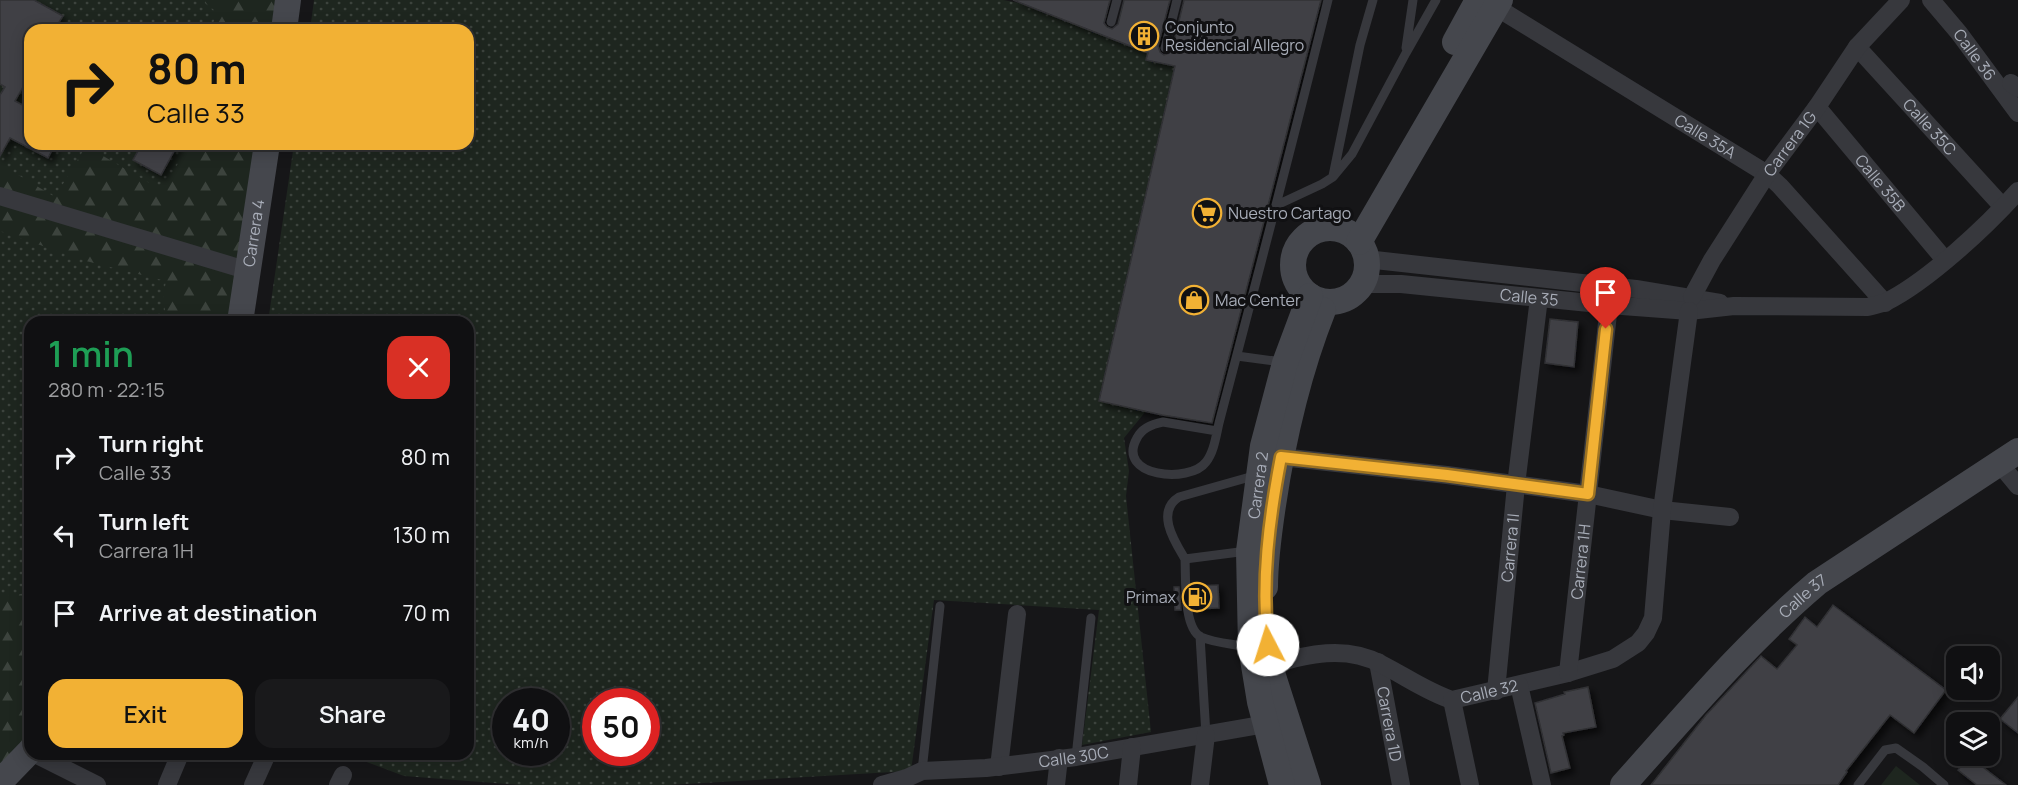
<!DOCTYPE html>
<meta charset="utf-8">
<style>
body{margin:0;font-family:Manrope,sans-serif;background:#19191b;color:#f1f3f6;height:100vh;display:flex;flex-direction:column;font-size:22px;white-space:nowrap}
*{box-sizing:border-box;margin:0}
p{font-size:20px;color:#9c9d9f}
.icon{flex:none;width:33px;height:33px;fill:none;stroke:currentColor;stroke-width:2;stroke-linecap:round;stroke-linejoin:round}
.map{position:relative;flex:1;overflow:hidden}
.details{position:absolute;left:24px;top:316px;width:450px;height:444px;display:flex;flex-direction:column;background:#101012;border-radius:18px;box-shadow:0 3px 15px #0003,0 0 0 2px #303032}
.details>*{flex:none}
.banner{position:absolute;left:24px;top:24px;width:450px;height:126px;border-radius:18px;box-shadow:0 3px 15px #0003,0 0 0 2px #303032;background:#f2b134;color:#111;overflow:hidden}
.fabs{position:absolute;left:1946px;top:646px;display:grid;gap:12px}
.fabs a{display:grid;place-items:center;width:54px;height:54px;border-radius:12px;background:#101012;box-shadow:0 3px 15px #0003,0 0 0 2px #303032;font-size:30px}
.speed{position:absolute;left:492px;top:688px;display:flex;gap:12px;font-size:30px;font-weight:700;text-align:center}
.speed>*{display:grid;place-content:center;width:78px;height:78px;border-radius:50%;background:#101012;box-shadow:0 3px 15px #0003,0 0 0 2px #303032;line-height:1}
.speed small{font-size:15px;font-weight:400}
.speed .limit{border:9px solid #d22;background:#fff;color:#111}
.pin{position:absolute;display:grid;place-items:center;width:51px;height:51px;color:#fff;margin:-62px -26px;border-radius:50% 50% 50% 0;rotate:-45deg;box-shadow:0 0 6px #0007}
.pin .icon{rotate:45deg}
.me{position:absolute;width:66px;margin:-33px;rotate:355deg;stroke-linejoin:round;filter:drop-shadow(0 0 4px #0008)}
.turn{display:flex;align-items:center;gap:21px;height:126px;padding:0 24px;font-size:27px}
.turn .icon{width:78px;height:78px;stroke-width:2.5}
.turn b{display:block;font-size:42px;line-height:51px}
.round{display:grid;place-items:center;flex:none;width:63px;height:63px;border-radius:18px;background:#19191b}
.overview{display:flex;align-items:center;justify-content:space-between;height:102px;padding:0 24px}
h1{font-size:36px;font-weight:600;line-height:45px;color:#1e9e55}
.primary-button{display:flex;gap:12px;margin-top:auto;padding:12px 24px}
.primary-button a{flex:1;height:69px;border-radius:18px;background:#f2b134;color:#111;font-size:24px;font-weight:600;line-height:69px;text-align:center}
.primary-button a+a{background:#19191b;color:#f1f3f6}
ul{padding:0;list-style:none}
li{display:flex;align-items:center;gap:18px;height:78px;padding:0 24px}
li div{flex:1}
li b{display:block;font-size:22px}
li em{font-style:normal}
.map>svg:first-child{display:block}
</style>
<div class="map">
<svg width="2018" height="785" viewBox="0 0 2018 785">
<defs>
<pattern id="grass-dots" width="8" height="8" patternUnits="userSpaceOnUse" patternTransform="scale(1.5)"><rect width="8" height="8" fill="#1e261f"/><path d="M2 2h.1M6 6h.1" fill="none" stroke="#3c433d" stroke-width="1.8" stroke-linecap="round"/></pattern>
<pattern id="forest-firs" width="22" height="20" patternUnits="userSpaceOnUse" patternTransform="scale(1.5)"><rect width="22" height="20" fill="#1e261f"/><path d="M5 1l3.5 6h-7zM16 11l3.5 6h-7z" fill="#3c433d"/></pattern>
<filter id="shadow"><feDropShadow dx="4.5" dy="4.5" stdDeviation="3" flood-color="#0009"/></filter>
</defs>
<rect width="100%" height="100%" fill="#161618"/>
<path fill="url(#grass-dots)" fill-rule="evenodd" d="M0,0H286L282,30H30V144H265L238,322H30V748L0,779Z
M314,0H1003L1019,3L1148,53L1146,60L1175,66L1099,401L1146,411L1124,438L1129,471L1126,496L1151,732L1082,745L1099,610L934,600L911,771L669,785H520L404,776L348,755L468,754V322H268L294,144H468V30H310ZM506,702H556V753H506ZM596,702H646V753H596Z"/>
<path fill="url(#forest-firs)" d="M201,0H288L284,30H208L214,21V10Z
M189,144H267L240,322H167L163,298L166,281L86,261L0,231V164L55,197L86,146L158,188L168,181Z
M30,593V751L0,768V596Z"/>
<path fill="#1e261f" d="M1896,766L1920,785H1881Z"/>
<path fill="#404145" stroke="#303034" stroke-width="1.5" filter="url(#shadow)" d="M0,0H34L63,16L54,30H30V75L15,101L30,109V144H55L48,158L10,138L0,156V95L5,87L0,84Z
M1013,0H1110L1104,23L1107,27L1112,29L1118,24L1124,0H1170L1158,46L1160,52L1164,55L1169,53L1172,50L1184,0H1321L1212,423L1162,415L1099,401L1175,66L1146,60L1148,53Z
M142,144H178L161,175L133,160Z
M1550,319L1578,322L1574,367L1545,363Z
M1218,585L1219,608L1194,609L1192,586Z
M1174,587H1179L1181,610H1175Z
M1833,605L1946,690L1914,733L1890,715L1846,771L1847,772L1838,785H1651L1706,715L1761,656L1777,669L1797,645L1789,639L1805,617L1817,627Z
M1588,687L1596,727L1563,733L1564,735L1562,736L1570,768L1551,773L1535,703L1565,694L1564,692Z
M2018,697V733L2000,719Z
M1969,756H1985L1979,764L2006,785H1977L1958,770Z"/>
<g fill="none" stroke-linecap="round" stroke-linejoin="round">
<path stroke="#37383d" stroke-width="9" d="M1111,22L1117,0
M1165,48L1177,0
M1406,48L1413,0
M1333,176L1360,45L1373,0
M1277,205L1322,184L1333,177L1352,154L1406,53L1436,0
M1237,356L1282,362
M1217,431L1163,422C1152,424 1142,428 1137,438C1115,477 1190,484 1206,462C1214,452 1216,436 1219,423C1256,282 1293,142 1328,0
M1247,551L1185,559C1186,578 1183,628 1201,637C1214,643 1234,644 1248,647
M1185,559C1175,542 1155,512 1179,497L1257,475
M1200,636L1206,735
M1076,757L1091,618
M922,771L940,606
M1858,785L1885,750L1896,748L1923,767L1944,785"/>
<g stroke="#37383d" stroke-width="18">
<path id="s1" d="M1931,0L1959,33L2018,113"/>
<path id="s2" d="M1496,7L1767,174L1780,186L1885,303"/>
<path id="s3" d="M1857,47L2003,207"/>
<path d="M2011,83L2018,88"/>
<path id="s4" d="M1817,107L1945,260"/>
<path d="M0,196L249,271"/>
<path d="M1366,259L1636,289L1720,303"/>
<path id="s5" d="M1362,284H1401L1609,305L1689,311L1734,306L1868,307C1874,305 1881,304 1886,302C1928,281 1987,226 2018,191"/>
<path id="s6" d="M1692,297L1712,260L1767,174L1817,107L1857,47L1901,0"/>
<path d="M1281,457L1447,475L1588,494L1662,510L1730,517"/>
<path d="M1999,463L2018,486"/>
<path id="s7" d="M1378,662L1401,785"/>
<path id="s8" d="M1271,665C1307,654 1346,645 1381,664C1405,676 1427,692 1452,700L1568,673L1613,659L1638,643L1646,633L1653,618L1662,510L1689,311"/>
<path id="s9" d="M1568,673L1609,305"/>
<path d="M1519,685L1542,785"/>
<path id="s10" d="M1496,691L1516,485L1539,298"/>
<path d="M1452,700L1470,785"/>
<path d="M35,754L97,785"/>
<path d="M999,767L1017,614"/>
<path d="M167,785L180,754"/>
<path d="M253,785L267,754"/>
<path d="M338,785L343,775"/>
<path id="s11" d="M882,785L907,778L922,771L986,768L1076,757L1266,724"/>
<path d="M1056,785L1059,758"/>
<path d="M1128,785L1132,747"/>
<path d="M1200,785L1206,735"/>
</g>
<g stroke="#45474d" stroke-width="26">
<path d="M284,30L288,0"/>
<path d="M1455,42L1478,0"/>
<circle cx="1330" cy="265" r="37"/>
<path d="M1359,242L1500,0"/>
<path id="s12" d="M240,322L267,144"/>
<path d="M1265,587C1265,559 1269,532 1273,505C1283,438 1298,373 1323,310"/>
<path d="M1268,644L1273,676L1308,785"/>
<path d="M0,782L30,751"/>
<path id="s13" d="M1282,785L1260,702L1251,647L1249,551L1263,446L1285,363L1310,296"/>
<path id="s14" d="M1623,785C1685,716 1746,643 1817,583L2018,451"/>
</g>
</g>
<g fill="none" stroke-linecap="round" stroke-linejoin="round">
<g stroke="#9d7322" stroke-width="15">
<path id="route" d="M1268,645C1261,582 1269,519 1281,457L1447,475L1588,494L1606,329"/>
</g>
<use href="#route" stroke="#f2b134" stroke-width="10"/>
</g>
<defs>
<g id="building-ring" transform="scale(1.5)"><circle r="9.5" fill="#111113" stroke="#f2b134" stroke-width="1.5"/><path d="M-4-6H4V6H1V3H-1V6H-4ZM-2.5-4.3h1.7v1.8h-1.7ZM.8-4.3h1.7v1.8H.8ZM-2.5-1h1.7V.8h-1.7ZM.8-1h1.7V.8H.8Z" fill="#f2b134"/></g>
<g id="supermarket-ring" transform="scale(1.5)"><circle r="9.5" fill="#111113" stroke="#f2b134" stroke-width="1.5"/><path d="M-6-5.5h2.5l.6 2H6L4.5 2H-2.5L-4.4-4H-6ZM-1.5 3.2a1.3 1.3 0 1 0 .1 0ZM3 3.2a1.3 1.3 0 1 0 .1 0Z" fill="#f2b134"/></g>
<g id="shop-ring" transform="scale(1.5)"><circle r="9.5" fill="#111113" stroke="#f2b134" stroke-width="1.5"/><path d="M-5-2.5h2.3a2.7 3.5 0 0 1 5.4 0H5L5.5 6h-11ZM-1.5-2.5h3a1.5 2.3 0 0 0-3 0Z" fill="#f2b134"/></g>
<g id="fuel-ring" transform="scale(1.5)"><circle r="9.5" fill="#111113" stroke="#f2b134" stroke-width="1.5"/><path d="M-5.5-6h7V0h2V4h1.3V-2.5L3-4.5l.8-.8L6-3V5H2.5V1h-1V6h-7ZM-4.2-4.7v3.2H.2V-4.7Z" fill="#f2b134"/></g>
</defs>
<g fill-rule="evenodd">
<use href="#building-ring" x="1144" y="36"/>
<use href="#supermarket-ring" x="1207" y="213"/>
<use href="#shop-ring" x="1194" y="300"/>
<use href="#fuel-ring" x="1197" y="597"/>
</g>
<g text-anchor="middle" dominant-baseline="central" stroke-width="6" stroke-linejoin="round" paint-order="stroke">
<g font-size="16" fill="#a8adb8" stroke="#111113" text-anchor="start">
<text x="1165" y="27">Conjunto<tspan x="1165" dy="18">Residencial Allegro</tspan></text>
<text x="1228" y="213">Nuestro Cartago</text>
<text x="1215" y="300">Mac Center</text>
<text x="1176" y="597" text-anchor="end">Primax</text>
</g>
<g font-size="16" fill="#a8adb8" stroke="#111113">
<text stroke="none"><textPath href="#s1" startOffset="70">Calle 36</textPath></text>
<text stroke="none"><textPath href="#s3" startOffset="108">Calle 35C</textPath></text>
<text stroke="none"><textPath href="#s2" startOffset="246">Calle 35A</textPath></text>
<text stroke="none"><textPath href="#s6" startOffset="182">Carrera 1G</textPath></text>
<text stroke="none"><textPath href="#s4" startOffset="99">Calle 35B</textPath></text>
<text stroke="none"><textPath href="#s12" startOffset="90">Carrera 4</textPath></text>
<text stroke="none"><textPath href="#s5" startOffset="168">Calle 35</textPath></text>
<text stroke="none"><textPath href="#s13" startOffset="304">Carrera 2</textPath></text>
<text stroke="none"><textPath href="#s10" startOffset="144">Carrera 1I</textPath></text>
<text stroke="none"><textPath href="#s9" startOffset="112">Carrera 1H</textPath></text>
<text stroke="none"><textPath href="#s14" startOffset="261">Calle 37</textPath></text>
<text stroke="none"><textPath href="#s8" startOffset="231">Calle 32</textPath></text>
<text stroke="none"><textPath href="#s7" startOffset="63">Carrera 1D</textPath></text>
<text stroke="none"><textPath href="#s11" startOffset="195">Calle 30C</textPath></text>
</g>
</g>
</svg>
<div class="fabs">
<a><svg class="icon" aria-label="sound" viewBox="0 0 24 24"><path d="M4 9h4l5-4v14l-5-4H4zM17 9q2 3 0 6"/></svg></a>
<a><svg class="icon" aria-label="layers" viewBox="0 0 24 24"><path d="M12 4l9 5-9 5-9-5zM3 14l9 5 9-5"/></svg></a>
</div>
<div class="speed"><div>40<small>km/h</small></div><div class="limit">50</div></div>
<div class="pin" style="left:1606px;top:329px;background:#d93025"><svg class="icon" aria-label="arrive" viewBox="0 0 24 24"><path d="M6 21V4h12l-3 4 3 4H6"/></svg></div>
<svg class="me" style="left:1268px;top:645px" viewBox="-20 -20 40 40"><circle r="19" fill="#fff"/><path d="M0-13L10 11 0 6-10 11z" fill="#f2b134"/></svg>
<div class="banner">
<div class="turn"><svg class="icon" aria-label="right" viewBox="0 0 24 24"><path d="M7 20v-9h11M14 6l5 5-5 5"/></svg><div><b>80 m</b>Calle 33</div></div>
</div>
<section class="details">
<div class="overview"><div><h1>1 min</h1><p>280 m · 22:15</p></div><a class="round" style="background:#d93025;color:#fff"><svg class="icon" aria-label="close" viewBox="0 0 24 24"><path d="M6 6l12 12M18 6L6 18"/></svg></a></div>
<ul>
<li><svg class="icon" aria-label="right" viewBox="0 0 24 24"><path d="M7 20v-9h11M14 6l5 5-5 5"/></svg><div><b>Turn right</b><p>Calle 33</p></div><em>80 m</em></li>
<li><svg class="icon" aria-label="left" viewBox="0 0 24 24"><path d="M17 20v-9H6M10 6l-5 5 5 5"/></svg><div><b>Turn left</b><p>Carrera 1H</p></div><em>130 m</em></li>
<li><svg class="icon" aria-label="arrive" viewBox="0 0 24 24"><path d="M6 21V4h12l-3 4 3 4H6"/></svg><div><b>Arrive at destination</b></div><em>70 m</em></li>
</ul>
<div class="primary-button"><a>Exit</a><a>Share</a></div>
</section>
</div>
